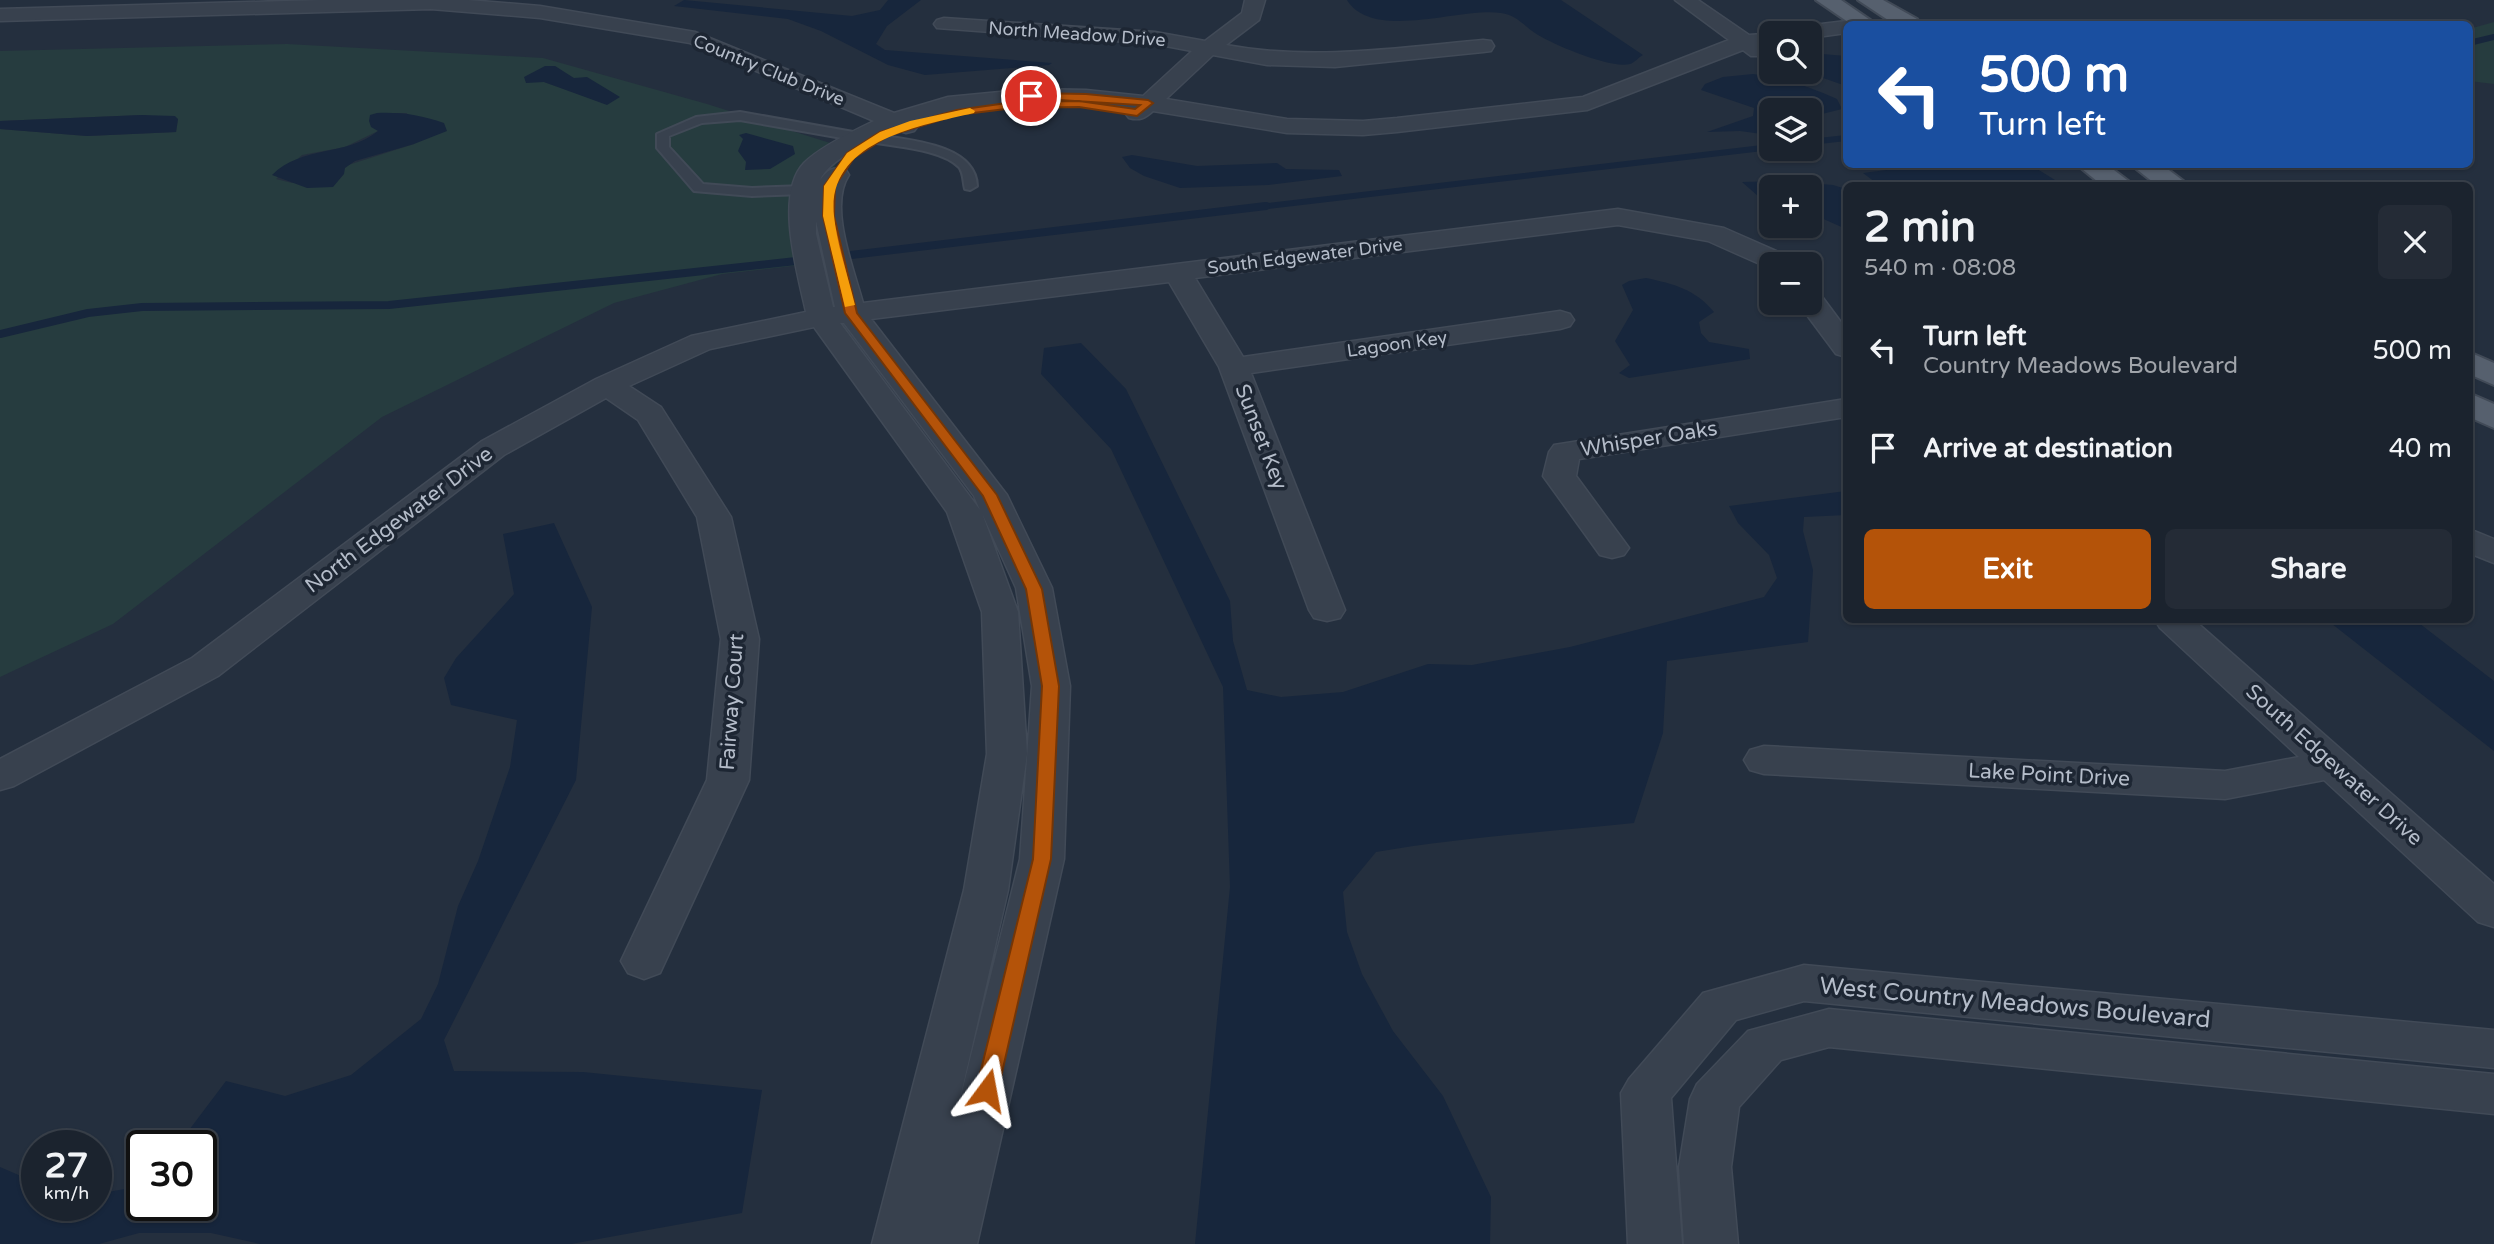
<!DOCTYPE html>
<meta charset="utf-8">
<style>
body{margin:0;font-family:"Varela Round",sans-serif;background:#242b36;color:#f1f3f6;height:100vh;display:flex;flex-direction:column;font-size:26px;white-space:nowrap}
*{box-sizing:border-box;margin:0}
p{font-size:23px;color:#a0a4aa}
.icon{flex:none;width:38px;height:38px;fill:none;stroke:currentColor;stroke-width:2;stroke-linecap:round;stroke-linejoin:round}
.map{position:relative;flex:1;overflow:hidden}
.side{position:absolute;left:1843px;top:182px;width:630px;height:441px;display:flex;flex-direction:column;background:#1b232e;border-radius:10px;box-shadow:0 2px 5px #0004,0 0 0 2px #39404a}
.side>*{flex:none}
.top-card{position:absolute;left:1843px;top:21px;width:630px;height:147px;border-radius:10px;box-shadow:0 2px 5px #0004,0 0 0 2px #39404a;background:#1a4fa0;color:#fff;overflow:hidden}
.fabs{position:absolute;left:1759px;top:21px;display:grid;gap:14px}
.fabs a{display:grid;place-items:center;width:63px;height:63px;border-radius:10px;background:#1b232e;box-shadow:0 2px 5px #0004,0 0 0 2px #39404a;font-size:35px}
.speed{position:absolute;left:21px;top:1130px;display:flex;gap:14px;font-size:35px;font-weight:700;text-align:center}
.speed>*{display:grid;place-content:center;width:91px;height:91px;border-radius:50%;background:#1b232e;box-shadow:0 2px 5px #0004,0 0 0 2px #39404a;line-height:1}
.speed small{font-size:18px;font-weight:400}
.speed .limit{border:4px solid #111;border-radius:10px;background:#fff;color:#111}
.pin{position:absolute;display:grid;place-items:center;width:60px;height:60px;color:#fff;margin:-30px;border:4px solid #fff;border-radius:50%;box-shadow:0 2px 7px #0007}
.me{position:absolute;width:77px;margin:-38px;rotate:13deg;stroke-linejoin:round;filter:drop-shadow(0 0 5px #0008)}
.turn{display:flex;align-items:center;gap:24px;height:147px;padding:0 21px;font-size:32px}
.turn .icon{width:91px;height:91px;stroke-width:2.5}
.turn b{display:block;font-size:49px;line-height:60px}
.round{display:grid;place-items:center;flex:none;width:74px;height:74px;border-radius:10px;background:#242b36}
.head{display:flex;align-items:center;justify-content:space-between;height:119px;padding:0 21px}
h1{font-size:42px;font-weight:700;line-height:52px}
.primary-button{display:flex;gap:14px;margin-top:auto;padding:14px 21px}
.primary-button a{flex:1;height:80px;border-radius:10px;background:#b45309;color:#fff;font-size:28px;font-weight:700;line-height:80px;text-align:center}
.primary-button a+a{background:#242b36;color:#f1f3f6}
ul{padding:0;list-style:none}
li{display:flex;align-items:center;gap:21px;height:98px;padding:0 21px}
li div{flex:1}
li b{display:block;font-size:26px}
li em{font-style:normal}
.map>svg:first-child{display:block}
</style>
<div class="map">
<svg width="2494" height="1244" viewBox="0 0 2494 1244">
<rect width="100%" height="100%" fill="#242f3e"/>
<path fill="#263c3f" fill-rule="evenodd" d="M2494,22V84L2469,81V29Z
M287,44L543,58L707,104L846,148L815,199L826,262L722,274L614,303L382,417L113,624L0,677V129L87,136L176,132L178,119L142,115L0,121V51ZM555,66L607,104L544,82ZM377,113H407L414,144L292,183L276,179L302,155L345,147L378,131Z"/>
<path fill="#17263c" d="M684,0L852,16L880,10L888,0H921L887,26L876,44L885,50L1052,63L1049,65L925,75L888,65L821,31L788,19L674,6Z
M1347,0H1561L1643,55C1639,57 1634,63 1630,64C1610,69 1555,45 1538,35C1525,27 1517,15 1501,13C1460,7 1373,42 1347,0Z
M1810,53L1846,56V86L1806,72H1810Z
M545,66H555L574,78L587,77L620,97L607,105L544,82L526,83L524,77Z
M1753,74C1783,78 1810,87 1837,99L1842,109L1810,117V110H1771V124L1762,134L1740,131L1707,132L1753,116L1754,108L1701,90L1705,84L1723,77Z
M377,113C401,112 421,115 444,123L447,131L414,144L355,161L345,168L344,174L333,187L307,188L272,175C302,145 345,157 378,131L371,127L369,121L370,115Z
M142,115L175,116L178,119L176,132L87,136L0,129V121Z
M746,133L793,146L795,154L770,169L745,170L746,162L738,151L743,139L739,135Z
M1132,155L1197,166L1277,163L1286,169L1339,170L1342,176L1268,185L1180,188L1144,176L1130,168L1122,157Z
M1925,165H2031L2063,185H1879L1863,173Z
M1782,181L1833,185L1846,189V229L1810,213V187H1771V200L1758,196L1742,182Z
M1646,278C1674,284 1695,289 1714,312L1699,322L1701,333L1709,342L1749,349L1750,359L1629,378L1619,373L1630,365L1615,341L1633,310L1622,285L1629,281Z
M1081,343L1126,389L1230,601L1233,641L1247,690L1281,697L1343,692L1428,664L1472,665L1570,647L1764,597L1777,578L1769,555L1738,523L1729,506L1846,491V515L1804,517L1803,531L1813,570L1808,642L1667,661L1663,733L1634,823C1548,832 1461,837 1376,852L1343,892L1347,932L1362,974L1393,1031L1443,1096L1491,1197L1490,1244H1195L1230,887L1223,687L1111,449L1041,374L1044,348Z
M554,523L592,607L576,780L444,1040L454,1071L583,1072L762,1090L742,1213L571,1244H260L211,1233H139L99,1244H0V1167L37,1183V1206H96V1194L142,1186V1206H201V1146H177L226,1081L285,1096L351,1075L421,1019L438,984L458,906L478,861L510,767L517,720L451,705L444,678L456,658L514,594L503,534Z
M2327,620H2415L2494,681V751Z"/>
<g fill="none" stroke-linecap="round" stroke-linejoin="round">
<path stroke="#17263c" stroke-width="6" d="M2469,43L2494,37
M1810,142L1846,138
M1251,208L1771,147"/>
<path stroke="#17263c" stroke-width="8" d="M851,255L1266,206
M0,334L88,313L142,307L389,305L796,261"/>
<g stroke="#414a57" stroke-width="4">
<path id="service" d="M740,112L859,133L865,137L859,141L740,120L702,123L669,136V147L703,184L752,188L804,186L811,190L804,194L752,196L694,191L657,148V134L696,117Z
M876,135C908,140 976,144 977,186L970,190L965,189C963,182 964,173 959,167C941,149 896,147 872,142V136Z"/>
</g>
<g stroke="#414a57" stroke-width="3">
<path id="minor" d="M321,0H468L540,6L695,32L894,113L948,97L1031,89L1086,90L1143,96L1192,51L1155,44L937,28L934,24L937,20L944,18L1155,32L1205,41L1242,13L1245,0H1265L1259,20L1226,45C1312,61 1397,48 1483,40L1491,41L1494,46L1491,51L1483,52L1335,67L1267,65L1213,55L1166,99L1287,119L1363,121L1397,118L1583,97L1729,40L1675,0H1698L1749,35L1777,33H1771V44L1765,45L1770,51L1767,56H1751L1743,50L1587,110L1397,132L1363,135L1287,133L1153,111C1145,118 1140,121 1129,118L1125,113L1129,108C1057,101 984,100 915,122L918,126L914,131L906,133L894,129C873,139 828,160 820,180C828,170 832,166 846,170L849,175C828,206 854,269 863,303L1618,209L1724,228L1792,258L1796,264H1771V269L1708,241L1618,225L1195,278L1243,357L1560,311L1570,314L1574,320L1570,326L1560,329L1251,373L1345,610L1340,618L1327,621L1314,618L1309,610L1219,367L1169,282L871,319L1007,495L1052,588L1070,686L1064,859L977,1244H872L964,890L987,754L982,612L947,512L814,327L710,349L629,386L661,407L731,517L759,639L749,780L660,973L644,979L628,973L621,961L707,780L721,639L697,517L638,420L606,398L504,455L218,676L14,786L0,790V759L192,658L482,441L596,379L691,336L806,312C798,275 774,194 804,163C820,147 853,131 874,121L690,43L540,18L431,9L0,21V9ZM816,221L835,307H833L816,234ZM840,323H844L974,496L980,510ZM982,513L1016,588L1032,686L1020,859L955,1120L1008,890L1027,754L1018,612Z
M1909,18L1916,20L1919,24H1898L1901,20Z
M1846,21L1855,24H1846V33L1810,38V33H1787L1790,29L1797,27Z
M1810,292L1820,294L1846,329V357L1836,354L1798,303H1810Z
M1846,399V417L1579,459L1576,476L1629,548L1624,555L1612,558L1600,555L1543,476L1549,452L1554,445Z
M2469,529L2494,539V563L2469,553Z
M2155,620H2194L2494,884V927L2478,922L2324,780L2225,799L1764,774L1750,770L1744,760L1750,750L1764,746L2225,771L2299,757L2160,628Z
M1804,965L2494,1030V1068L1804,1001L1736,1020L1671,1098L1682,1244H1628L1621,1093L1629,1079L1703,993Z
M1829,1009L2494,1074V1114L1829,1047L1781,1060L1739,1107L1731,1167L1738,1244H1684L1679,1167L1690,1099L1697,1084L1748,1031Z"/>
</g>
<g stroke="#414a57" stroke-width="4">
<path id="primary" d="M1816,0H1841L1876,24H1851Z
M1858,0H1883L1917,19L1920,24H1894Z
M2076,164H2106L2135,186H2103Z
M2130,164H2161L2190,186H2158Z
M2469,352L2494,363V385L2469,374Z
M2469,393L2494,404V428L2469,417Z"/>
</g>
<use href="#service" fill="#38414e" fill-rule="evenodd"/>
<use href="#minor" fill="#38414e" fill-rule="evenodd"/>
<use href="#primary" fill="#56606e" fill-rule="evenodd"/>
</g>
<path fill="#b45309" stroke="#753606" stroke-width="2" d="M1031,93L1086,94L1148,100L1153,103L1137,116L1079,107L1014,108L957,115L888,136L854,158L835,186L834,216L857,313L997,495L1042,589L1059,686L1051,859L998,1090L994,1096L987,1099L979,1096L976,1090L1033,859L1042,686L1026,589L983,496L845,313L823,216L824,186L847,153L880,132L957,110L1014,102L1079,101L1135,109L1140,105L1027,98V94Z"/>
<path fill="#f59e0b" d="M970,108L975,111L974,113C919,126 826,141 834,216C837,245 848,276 855,305L845,307L823,216L824,186L847,153L880,132L910,121Z"/>
<g text-anchor="middle" dominant-baseline="central" stroke-width="7" stroke-linejoin="round" paint-order="stroke">
<g font-size="18" fill="#b4bcc9" stroke="#1d2633">
<text transform="translate(1077 34) rotate(4)">North Meadow Drive</text>
<text transform="translate(769 70) rotate(22)">Country Club Drive</text>
<text transform="translate(1305 256) rotate(-7)">South Edgewater Drive</text>
<text transform="translate(1397 344) rotate(-8)">Lagoon Key</text>
</g>
<g font-size="21" fill="#b4bcc9" stroke="#1d2633">
<text transform="translate(1261 437) rotate(69)">Sunset Key</text>
<text transform="translate(1649 439) rotate(-9)">Whisper Oaks</text>
<text transform="translate(399 520) rotate(-37)">North Edgewater Drive</text>
<text transform="translate(732 702) rotate(-86)">Fairway Court</text>
<text transform="translate(2334 765) rotate(42)">South Edgewater Drive</text>
<text transform="translate(2049 775) rotate(3)">Lake Point Drive</text>
</g>
<g font-size="24" fill="#b4bcc9" stroke="#1d2633">
<text transform="translate(2015 1003) rotate(5)">West Country Meadows Boulevard</text>
</g>
</g>
</svg>
<div class="fabs">
<a><svg class="icon" aria-label="search" viewBox="0 0 24 24"><circle cx="10" cy="10" r="6"/><path d="M15 15l6 6"/></svg></a>
<a><svg class="icon" aria-label="layers" viewBox="0 0 24 24"><path d="M12 4l9 5-9 5-9-5zM3 14l9 5 9-5"/></svg></a>
<a>+</a>
<a>−</a>
</div>
<div class="speed"><div>27<small>km/h</small></div><div class="limit">30</div></div>
<div class="pin" style="left:1031px;top:96px;background:#d93025"><svg class="icon" aria-label="arrive" viewBox="0 0 24 24"><path d="M6 21V4h12l-3 4 3 4H6"/></svg></div>
<svg class="me" style="left:987px;top:1090px" viewBox="-20 -20 40 40"><path d="M0-17L14 15 0 8-14 15z" fill="#b45309" stroke="#fff" stroke-width="4"/></svg>
<div class="top-card">
<div class="turn"><svg class="icon" aria-label="left" viewBox="0 0 24 24"><path d="M17 20v-9H6M10 6l-5 5 5 5"/></svg><div><b>500 m</b>Turn left</div></div>
</div>
<section class="side">
<div class="head"><div><h1>2 min</h1><p>540 m · 08:08</p></div><a class="round"><svg class="icon" aria-label="close" viewBox="0 0 24 24"><path d="M6 6l12 12M18 6L6 18"/></svg></a></div>
<ul>
<li><svg class="icon" aria-label="left" viewBox="0 0 24 24"><path d="M17 20v-9H6M10 6l-5 5 5 5"/></svg><div><b>Turn left</b><p>Country Meadows Boulevard</p></div><em>500 m</em></li>
<li><svg class="icon" aria-label="arrive" viewBox="0 0 24 24"><path d="M6 21V4h12l-3 4 3 4H6"/></svg><div><b>Arrive at destination</b></div><em>40 m</em></li>
</ul>
<div class="primary-button"><a>Exit</a><a>Share</a></div>
</section>
</div>
